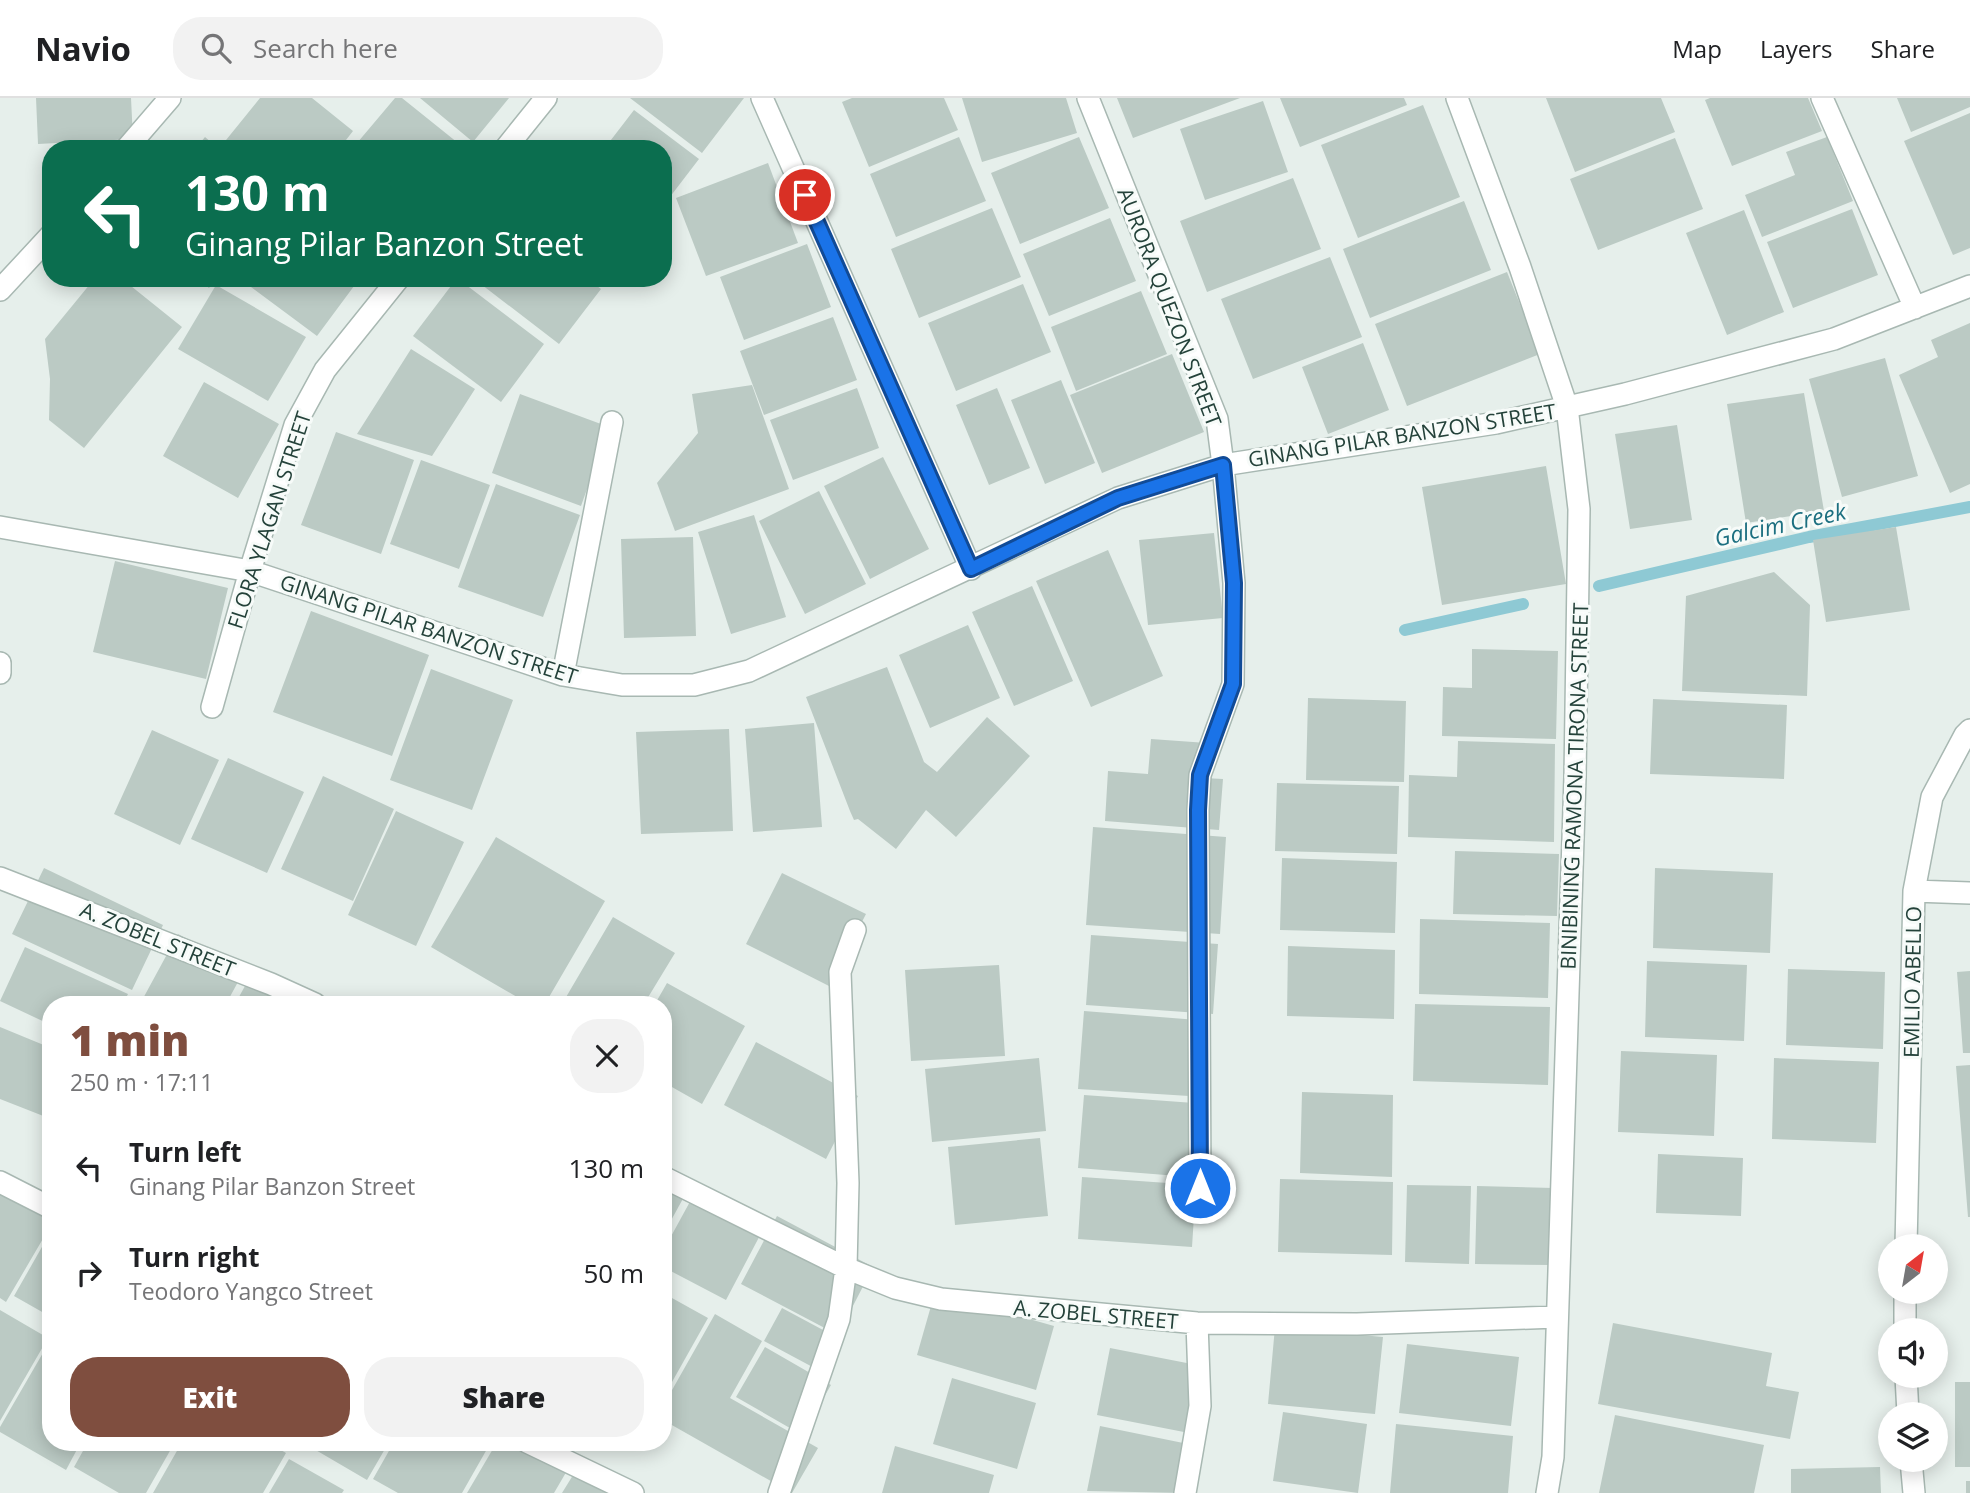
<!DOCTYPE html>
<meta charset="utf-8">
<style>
body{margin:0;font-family:"Open Sans",sans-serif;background:#f2f2f2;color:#202124;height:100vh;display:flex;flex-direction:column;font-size:26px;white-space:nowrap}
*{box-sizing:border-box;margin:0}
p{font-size:23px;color:#757577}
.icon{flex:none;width:38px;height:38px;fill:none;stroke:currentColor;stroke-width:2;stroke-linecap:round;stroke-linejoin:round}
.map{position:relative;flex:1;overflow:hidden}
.sheet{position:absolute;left:42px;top:898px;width:630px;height:455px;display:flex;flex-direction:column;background:#fff;border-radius:28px;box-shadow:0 4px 18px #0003}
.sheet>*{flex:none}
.hud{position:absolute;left:42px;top:42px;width:630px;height:147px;border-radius:28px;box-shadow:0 4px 18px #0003;background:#0b6e4f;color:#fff;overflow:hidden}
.needle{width:46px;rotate:31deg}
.tools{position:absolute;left:1878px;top:1136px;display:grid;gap:14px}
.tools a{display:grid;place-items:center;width:70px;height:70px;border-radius:50%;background:#fff;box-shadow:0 4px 18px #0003;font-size:35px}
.pin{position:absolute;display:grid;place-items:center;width:60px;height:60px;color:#fff;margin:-30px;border:4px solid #fff;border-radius:50%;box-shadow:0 2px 7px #0007}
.me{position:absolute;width:77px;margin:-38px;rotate:0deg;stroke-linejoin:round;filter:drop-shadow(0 0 5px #0008)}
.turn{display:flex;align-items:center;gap:24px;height:147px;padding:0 28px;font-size:32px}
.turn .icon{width:91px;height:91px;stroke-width:2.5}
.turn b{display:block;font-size:49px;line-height:60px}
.round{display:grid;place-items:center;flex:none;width:74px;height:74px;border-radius:28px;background:#f2f2f2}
.head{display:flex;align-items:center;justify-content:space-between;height:119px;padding:0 28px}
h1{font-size:42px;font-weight:800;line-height:52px;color:#7f4e3f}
.button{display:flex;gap:14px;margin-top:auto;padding:14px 28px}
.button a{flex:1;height:80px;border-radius:28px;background:#7f4e3f;color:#fff;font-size:28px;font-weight:800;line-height:80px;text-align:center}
.button a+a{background:#f2f2f2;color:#202124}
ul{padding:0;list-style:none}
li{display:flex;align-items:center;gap:21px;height:105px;padding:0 28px}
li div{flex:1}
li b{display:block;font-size:26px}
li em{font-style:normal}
header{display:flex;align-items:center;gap:42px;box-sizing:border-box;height:98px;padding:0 35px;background:#fff;border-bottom:2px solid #e0e0e0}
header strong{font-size:33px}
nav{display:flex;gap:38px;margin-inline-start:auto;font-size:24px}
.search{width:490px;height:63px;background:#f2f2f2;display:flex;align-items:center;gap:18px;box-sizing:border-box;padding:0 24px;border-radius:28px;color:#757577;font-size:26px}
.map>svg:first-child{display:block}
</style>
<header>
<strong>Navio</strong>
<div class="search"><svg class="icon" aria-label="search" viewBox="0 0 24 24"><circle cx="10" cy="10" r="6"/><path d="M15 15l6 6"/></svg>Search here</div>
<nav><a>Map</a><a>Layers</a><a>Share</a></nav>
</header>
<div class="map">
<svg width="1970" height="1395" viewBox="0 0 1970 1395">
<rect width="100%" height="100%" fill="#e6efeb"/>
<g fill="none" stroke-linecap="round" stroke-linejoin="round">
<path stroke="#8ec9d4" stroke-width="12" d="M1599,488L1809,439L1970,409
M1405,532L1523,506"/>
</g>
<path fill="#bbcac4" d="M36,0H131L133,41L38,46Z
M260,0H312L353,33L339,51H226L222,47Z
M395,0H402L463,49L352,51Z
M420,0H509L473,44Z
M630,0H744L702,55Z
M852,0H944L958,32L869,69L842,4Z
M962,0H1066L1077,35L982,64Z
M1117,0H1240L1133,40Z
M1280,0H1404L1407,7L1300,49Z
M1546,0H1661L1675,34L1575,74Z
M1710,0H1808L1822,33L1732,68L1705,2Z
M1897,0H1970V9L1911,34Z
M1263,3L1288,74L1205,102L1180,31Z
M1423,7L1460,99L1358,140L1321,47Z
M634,12L699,61L663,108V51H604Z
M1970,15V150L1953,157L1904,43Z
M205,39L219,51H195Z
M959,39L986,103L896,139L870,76Z
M1079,39L1109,110L1020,146L991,75Z
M1827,39L1853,103L1762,139L1745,97L1795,77L1786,54Z
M1675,40L1703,111L1598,152L1570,81Z
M768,65L798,145L706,178L676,100Z
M1293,80L1321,151L1207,194L1180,123Z
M1464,103L1491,172L1370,220L1343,151Z
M992,110L1021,179L919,220L891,151Z
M1852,111L1878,177L1793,210L1767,144Z
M1744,112L1784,214L1727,237L1686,135Z
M1110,120L1136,183L1049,218L1023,156Z
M807,146L831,209L744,242L720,179Z
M1330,159L1362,239L1253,281L1221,201Z
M1507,174L1540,256L1407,308L1375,226Z
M95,180H121L182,229L84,350L49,322L50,281L45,241Z
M197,180H217L209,190Z
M239,180H360L317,238Z
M457,180L544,246L501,304L413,238Z
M473,180H587L601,191L559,246Z
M597,180H613L607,188Z
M1023,186L1051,254L956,293L928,225Z
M216,187L306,239L268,303L178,251Z
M1141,193L1167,256L1076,293L1051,229Z
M833,219L857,282L764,317L740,253Z
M1970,225V386L1950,395L1899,277L1938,259L1931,242Z
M1363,245L1389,312L1328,336L1302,269Z
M411,251L475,291L432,358L357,336Z
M1172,256L1204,334L1102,375L1070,297Z
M1885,260L1918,378L1842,399L1809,281Z
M1061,282L1095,365L1045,386L1011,302Z
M204,284L279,326L238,400L163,358Z
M752,287L789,391L675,433L657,385L698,335L692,296Z
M857,290L879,350L793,382L770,322Z
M997,290L1030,370L989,387L956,307Z
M1804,295L1824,413L1746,425L1727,306Z
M520,296L609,329L581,408L492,375Z
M1677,327L1692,422L1630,431L1615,336Z
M336,334L414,362L381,456L301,427Z
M883,359L929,451L870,481L824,388Z
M421,362L490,387L459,471L390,446Z
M1546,368L1566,486L1442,507L1422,389Z
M496,386L580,417L543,519L458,489Z
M819,393L866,486L805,516L759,423Z
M754,417L786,519L731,536L698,434Z
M1896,429L1910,512L1826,524L1813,442Z
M1214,435L1223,520L1148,527L1139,442Z
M693,439L696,538L624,540L621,441Z
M1108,452L1163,578L1091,609L1036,483Z
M115,463L228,490L206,581L93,554Z
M1774,474L1810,507L1807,598L1682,593L1686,498Z
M1032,488L1073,583L1014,608L972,514Z
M311,513L429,557L392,658L273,614Z
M968,527L1000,600L930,630L899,557Z
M1472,551L1558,553L1556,641L1442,638L1443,589L1472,590Z
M887,569L924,664L937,674L987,619L1030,658L956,739L926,712L896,751L858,721L854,722L850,713L806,599Z
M431,571L513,602L472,712L390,682Z
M1308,600L1406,603L1404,684L1306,682Z
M1653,601L1787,607L1784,681L1650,676Z
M814,625L822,729L753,734L745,631Z
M729,631L733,733L641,736L636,634Z
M152,632L219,662L180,747L114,716Z
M1151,641L1207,645L1204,680L1223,681L1219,732L1105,723L1108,673L1148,676Z
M1458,643L1555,646L1554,744L1408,739L1409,677L1457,679Z
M228,660L304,694L267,775L191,741Z
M323,678L394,711L353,803L281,771Z
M1277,685L1399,688L1397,756L1275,753Z
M396,713L464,744L416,848L348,817Z
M1093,729L1226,739L1220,836L1086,827Z
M496,739L605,803L545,906H529L431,849Z
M1455,753L1559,756L1557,818L1453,816Z
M1282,760L1397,764L1395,835L1280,832Z
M44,770L163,827L132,892L12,836Z
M1655,770L1773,775L1770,855L1653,850Z
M782,775L866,816L829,888L746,846Z
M613,819L675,855L644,906H562Z
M1420,821L1550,825L1548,900L1419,896Z
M178,836L245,871L226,906H140Z
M1091,837L1218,846L1213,916L1086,907Z
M1288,848L1395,852L1394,921L1287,918Z
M25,849L128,896L123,906H51V927L0,903Z
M1647,863L1747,867L1744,943L1645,939Z
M999,867L1005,958L911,963L905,872Z
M255,870L317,906H235Z
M1788,871L1885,874L1883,951L1786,947Z
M1970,873V955H1963L1957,874Z
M667,885L745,928L702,1006L663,984V906H655Z
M1415,906L1550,909L1548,987L1413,983Z
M1084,913L1210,923L1205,999L1078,991Z
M0,929L51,950V1021L0,1001Z
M756,944L858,998L826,1061L724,1007Z
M1621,953L1717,957L1714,1038L1618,1034Z
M1039,960L1046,1033L932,1044L925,971Z
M1774,960L1879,964L1876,1045L1772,1041Z
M1970,967V1119H1968L1956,968Z
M1302,994L1393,997L1392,1079L1300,1075Z
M1084,997L1208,1006L1203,1080L1078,1070Z
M1040,1040L1048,1118L955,1127L948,1049Z
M1658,1056L1743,1060L1741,1118L1656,1115Z
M1082,1079L1196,1087L1192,1149L1078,1141Z
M1280,1081L1393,1084L1392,1157L1278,1154Z
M0,1082L51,1111V1127L6,1204L0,1200Z
M663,1085L685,1097L663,1137Z
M1407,1087L1471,1088L1469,1166L1405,1164Z
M1477,1088L1553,1090L1551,1167L1475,1166Z
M698,1089L766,1126L726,1202L663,1169V1153Z
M777,1118L873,1169L838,1237L741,1186Z
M51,1133V1219L14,1198Z
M935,1194L1054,1228L1036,1292L917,1257Z
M663,1195L708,1220L663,1300Z
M782,1210L838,1240L820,1273L764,1243Z
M0,1212L48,1240L0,1323Z
M715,1216L762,1243L730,1300L818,1350L792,1395L663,1322V1308Z
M1613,1225L1772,1255L1766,1288L1799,1294L1790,1341L1598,1306Z
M1275,1229L1383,1239L1375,1316L1268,1306Z
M51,1241V1344H81L66,1372L0,1334V1329Z
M1407,1246L1519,1259L1511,1328L1399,1315Z
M765,1249L831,1287L802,1337L736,1299Z
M1110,1250L1202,1268L1189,1335L1097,1317Z
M952,1280L1036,1305L1017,1371L933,1346Z
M1955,1284H1970V1369H1955Z
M1283,1314L1367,1326L1358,1395L1273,1383Z
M1615,1317L1764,1347L1754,1395H1599Z
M1396,1326L1513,1338L1508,1395H1390Z
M1100,1328L1193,1347L1183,1395L1087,1393Z
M88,1344H175L146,1395H119L74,1369Z
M182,1344H267L286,1355L263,1395H153Z
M302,1344H389L367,1382Z
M394,1344H491L462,1395H398L373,1381Z
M497,1344H520L568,1371L554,1395H467Z
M895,1348L994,1377L989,1395H882Z
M289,1361L344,1392L342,1395H269Z
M578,1369L623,1395H562Z
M1880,1369L1881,1395H1791V1371Z
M1966,1383H1970V1395H1966Z"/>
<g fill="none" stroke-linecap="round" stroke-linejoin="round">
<g stroke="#a8b8b2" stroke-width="24">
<path id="minor" d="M762,0L971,471
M1088,0L1217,321L1223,367L1234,485L1233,586L1200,677L1198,712L1200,1090
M1457,0L1520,169L1567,309L1579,411L1575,679L1553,1359L1547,1395
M1822,0L1915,210
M126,51L170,0
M505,51L546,0
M0,192L51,137
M0,429L250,473L563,577L622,587H694L749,573L1118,400L1223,367L1496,325L1625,296L1834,241L1970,188
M0,565V575
M563,577L612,324
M212,609L250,473L295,327L325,272L399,180
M0,780L271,886L315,906
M1914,793L1970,795
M663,1079L846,1170L895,1190L941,1201L1197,1225L1357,1226L1556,1219
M0,1084L51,1110
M1906,1148L1914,793L1932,699L1965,637L1970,632
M1905,1232V1194
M1906,1278L1908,1316
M527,1344L633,1395
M1911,1362L1914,1395
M779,1395L839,1221L846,1170L848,1085L840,874L855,832
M1185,1395L1200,1308L1197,1225"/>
</g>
<use href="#minor" stroke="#fff" stroke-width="21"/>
</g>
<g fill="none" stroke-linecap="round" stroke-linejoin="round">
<g stroke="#114b97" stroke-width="18">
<path id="route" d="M805,97L971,471L1118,400L1223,367L1234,485L1233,586L1200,677L1198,712L1200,1090"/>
</g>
<use href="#route" stroke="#1a73e8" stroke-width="12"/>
</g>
<g text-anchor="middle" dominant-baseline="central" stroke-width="6" stroke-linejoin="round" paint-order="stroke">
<g font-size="21" fill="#24423a" stroke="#f7fbf9">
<text transform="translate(1170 209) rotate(69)">AURORA QUEZON STREET</text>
<text transform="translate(1402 337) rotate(-9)">GINANG PILAR BANZON STREET</text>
<text transform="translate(269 422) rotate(-72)">FLORA YLAGAN STREET</text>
<text transform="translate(429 531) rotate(18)">GINANG PILAR BANZON STREET</text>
<text transform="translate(1574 688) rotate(-88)">BINIBINING RAMONA TIRONA STREET</text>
<text transform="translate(158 841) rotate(22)">A. ZOBEL STREET</text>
<text transform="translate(1912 884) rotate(-89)">EMILIO ABELLO</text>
<text transform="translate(1096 1216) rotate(5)">A. ZOBEL STREET</text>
</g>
<g font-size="23" font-style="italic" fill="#1c6f80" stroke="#f7fbf9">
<text transform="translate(1780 426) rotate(-12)">Galcim Creek</text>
</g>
</g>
</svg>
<div class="tools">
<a><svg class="needle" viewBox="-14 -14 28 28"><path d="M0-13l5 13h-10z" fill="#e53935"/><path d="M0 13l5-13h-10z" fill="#757577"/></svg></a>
<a><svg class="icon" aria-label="sound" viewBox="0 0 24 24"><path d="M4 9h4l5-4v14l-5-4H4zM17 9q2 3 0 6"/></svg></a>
<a><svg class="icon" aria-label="layers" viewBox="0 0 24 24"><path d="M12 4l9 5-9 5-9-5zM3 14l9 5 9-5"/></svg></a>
</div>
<div class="pin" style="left:805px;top:97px;background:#d93025"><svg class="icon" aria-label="arrive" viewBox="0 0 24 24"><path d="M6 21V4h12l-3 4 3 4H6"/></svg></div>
<svg class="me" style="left:1200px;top:1090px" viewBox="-20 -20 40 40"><circle r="17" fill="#1a73e8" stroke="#fff" stroke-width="3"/><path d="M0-11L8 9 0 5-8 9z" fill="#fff"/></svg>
<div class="hud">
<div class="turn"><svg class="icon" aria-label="left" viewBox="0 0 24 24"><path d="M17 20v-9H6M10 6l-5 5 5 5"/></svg><div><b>130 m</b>Ginang Pilar Banzon Street</div></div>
</div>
<section class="sheet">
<div class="head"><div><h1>1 min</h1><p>250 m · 17:11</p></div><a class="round"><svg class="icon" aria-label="close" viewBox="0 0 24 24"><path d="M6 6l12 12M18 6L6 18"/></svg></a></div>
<ul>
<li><svg class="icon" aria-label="left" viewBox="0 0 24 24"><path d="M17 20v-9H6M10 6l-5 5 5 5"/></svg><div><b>Turn left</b><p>Ginang Pilar Banzon Street</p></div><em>130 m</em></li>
<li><svg class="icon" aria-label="right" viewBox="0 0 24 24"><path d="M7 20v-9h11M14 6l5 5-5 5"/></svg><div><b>Turn right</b><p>Teodoro Yangco Street</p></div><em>50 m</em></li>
</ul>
<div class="button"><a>Exit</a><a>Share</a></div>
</section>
</div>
